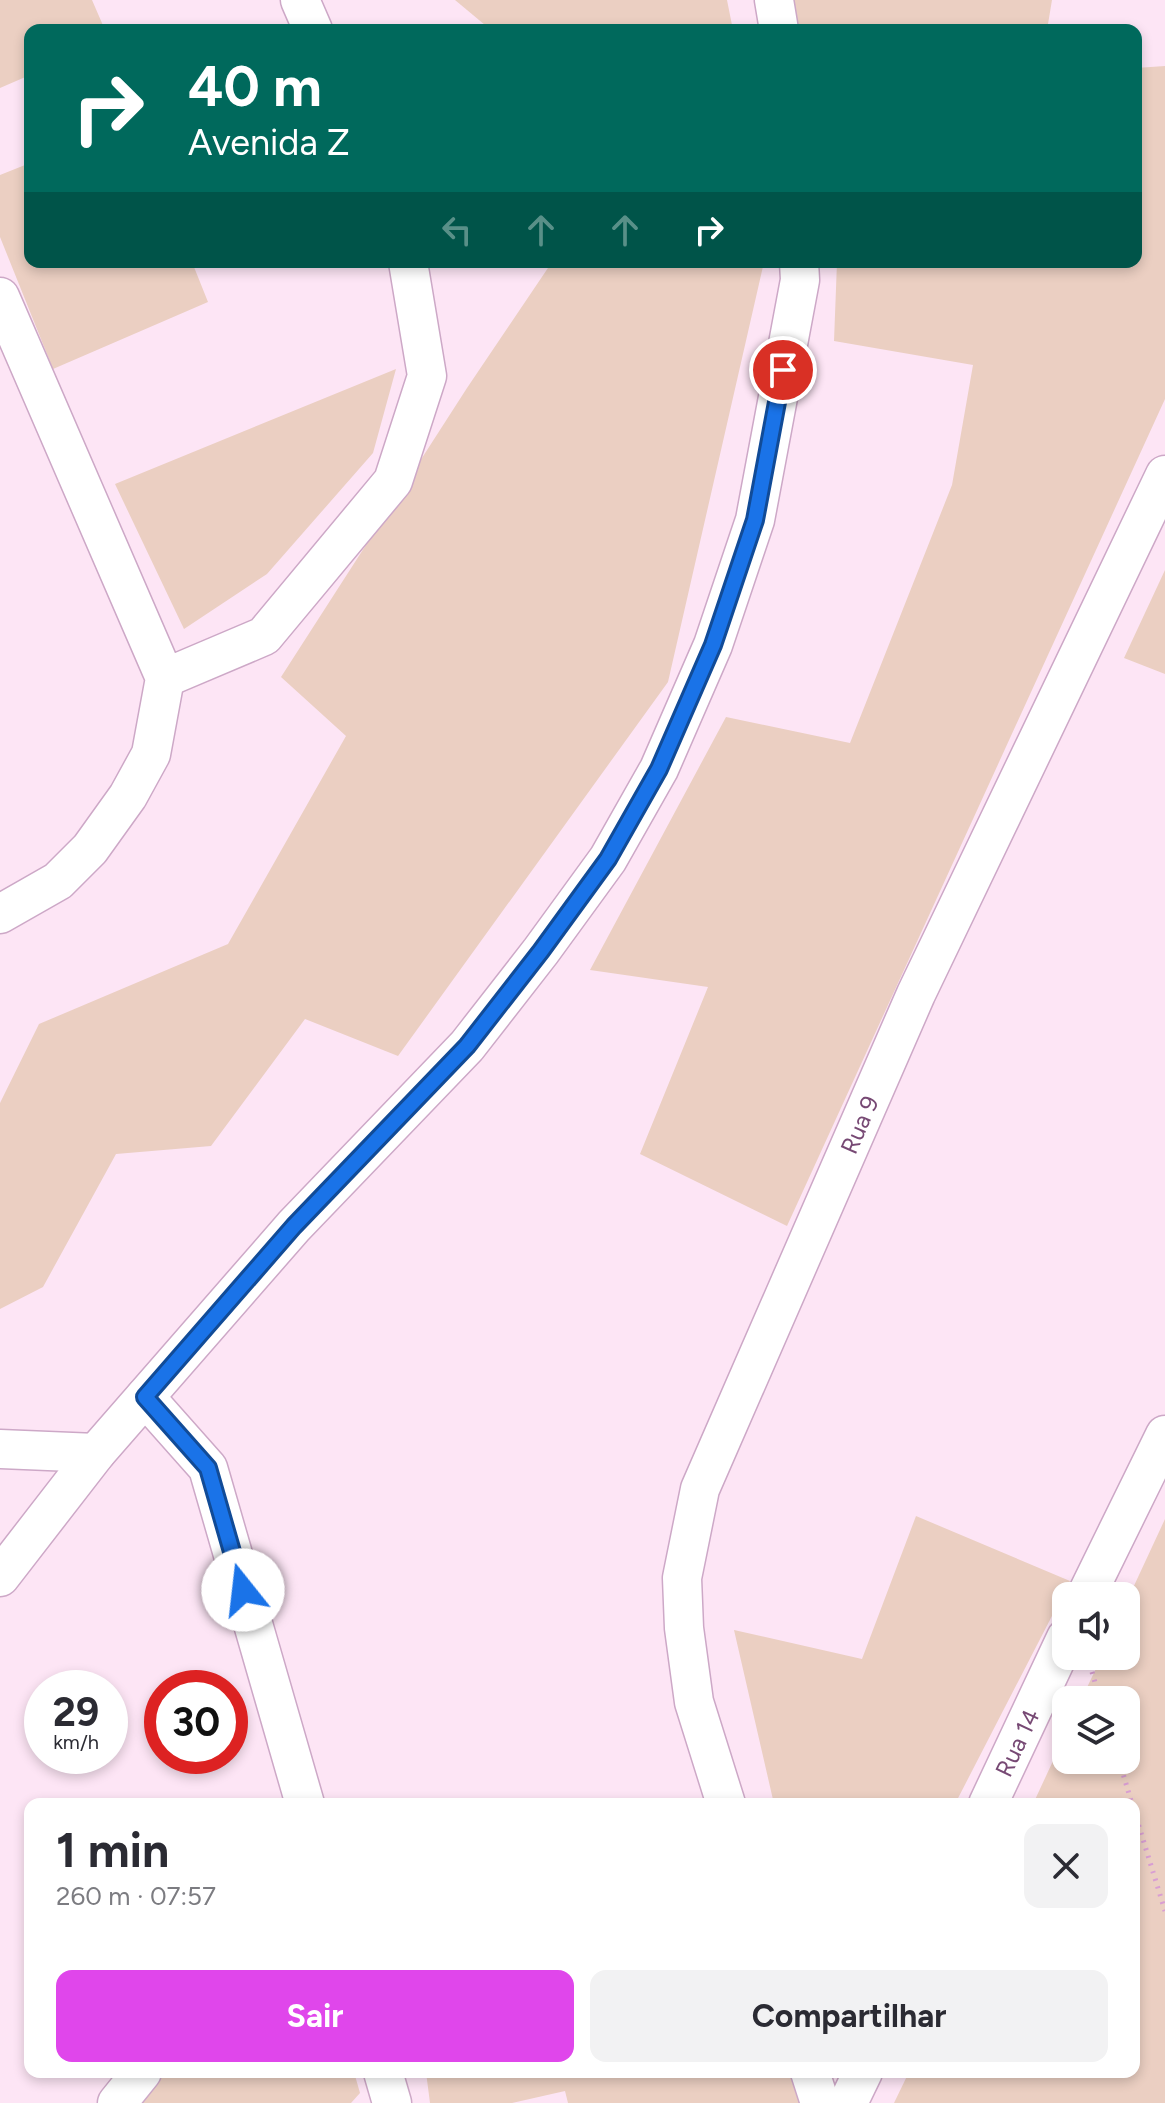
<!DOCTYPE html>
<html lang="pt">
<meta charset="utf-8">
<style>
body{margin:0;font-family:Figtree,sans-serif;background:#f2f2f3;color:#2b2b33;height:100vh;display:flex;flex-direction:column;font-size:30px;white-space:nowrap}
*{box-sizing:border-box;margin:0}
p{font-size:26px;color:#7c7c81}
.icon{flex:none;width:44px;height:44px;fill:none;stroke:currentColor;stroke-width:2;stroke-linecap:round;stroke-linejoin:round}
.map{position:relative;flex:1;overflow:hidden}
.details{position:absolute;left:24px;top:1798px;width:1116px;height:280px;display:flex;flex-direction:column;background:#fff;border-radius:16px;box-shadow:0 4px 12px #0003}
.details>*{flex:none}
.hud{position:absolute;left:24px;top:24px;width:1118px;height:244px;border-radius:16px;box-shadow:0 4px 12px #0003;background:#00695c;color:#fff;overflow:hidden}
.controls{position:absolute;left:1052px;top:1582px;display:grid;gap:16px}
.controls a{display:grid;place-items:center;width:88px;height:88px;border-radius:16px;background:#fff;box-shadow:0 4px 12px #0003;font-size:40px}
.speed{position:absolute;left:24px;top:1670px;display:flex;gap:16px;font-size:40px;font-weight:700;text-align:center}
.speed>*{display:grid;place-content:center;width:104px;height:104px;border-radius:50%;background:#fff;box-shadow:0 4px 12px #0003;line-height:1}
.speed small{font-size:20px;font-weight:400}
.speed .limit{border:12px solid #d22;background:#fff;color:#111}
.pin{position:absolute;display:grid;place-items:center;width:68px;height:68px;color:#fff;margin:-34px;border:4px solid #fff;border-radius:50%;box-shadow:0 2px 8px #0007}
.me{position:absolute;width:88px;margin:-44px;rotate:344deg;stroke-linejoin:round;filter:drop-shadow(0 0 6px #0008)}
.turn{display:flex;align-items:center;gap:28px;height:168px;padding:0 32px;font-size:36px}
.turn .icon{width:104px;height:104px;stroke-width:2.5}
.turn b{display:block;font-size:56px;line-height:68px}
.lanes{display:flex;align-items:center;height:76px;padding:0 32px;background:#0003;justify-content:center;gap:40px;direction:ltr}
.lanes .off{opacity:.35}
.round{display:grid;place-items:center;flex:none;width:84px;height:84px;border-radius:16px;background:#f2f2f3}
.overview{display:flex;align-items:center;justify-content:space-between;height:136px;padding:0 32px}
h1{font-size:48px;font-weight:700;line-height:60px}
.action{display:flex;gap:16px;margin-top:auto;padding:16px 32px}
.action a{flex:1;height:92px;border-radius:16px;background:#e046eb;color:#fff;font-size:32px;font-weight:700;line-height:92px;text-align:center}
.action a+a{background:#f2f2f3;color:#2b2b33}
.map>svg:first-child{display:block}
</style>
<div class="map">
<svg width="1165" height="2103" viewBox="0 0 1165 2103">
<rect width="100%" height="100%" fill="#fde5f5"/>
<path fill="#ebcfc2" d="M0,0H92L105,30H30V75L0,88Z
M455,0H727L733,30H491Z
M791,0H1052L1047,30H800Z
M1165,66V399L787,1226L640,1154L708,987L590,970L726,717L850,743L952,485L973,365L834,341L837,262H1136V68Z
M30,163V262H192L208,302L53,369L0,237V175Z
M552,262H764L668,682L398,1056L305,1019L211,1146L116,1154L43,1287L0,1309V1103L39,1024L228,944L346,736L281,677L467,388Z
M396,369L373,453L267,574L184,629L115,484Z
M1165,570V674L1124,658Z
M916,1516L1070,1581L955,1804H774L734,1630L862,1659Z
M1165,1519V2103H894L909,2072H1134V1804H1033L1066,1733V1760H1126V1700H1081L1102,1656H1126V1603Z
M162,2072H354L360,2093L351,2103H138Z
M426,2072H789L799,2103H568L565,2091L512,2103H430Z"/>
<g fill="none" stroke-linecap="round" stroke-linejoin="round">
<g stroke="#cda8c7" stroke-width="41">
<g id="street">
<path d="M300,0L313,30"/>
<path d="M774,0L779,30"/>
<path d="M0,297L165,678L151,754L128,796L90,849L58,881L0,914"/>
<path d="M165,678L264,636L393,481L427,376L408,262"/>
<path d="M145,1397L208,1468L305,1804"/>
<path d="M0,1449L96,1453"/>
<path d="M0,1577L96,1453L294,1226L467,1046L541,951L608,859L659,769L713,645L755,520L800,280L799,262"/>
<path d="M1086,1596L1165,1435"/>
<path id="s1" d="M726,1804L694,1702L684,1628L682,1578L700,1489L916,994L1165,475"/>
<path id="s2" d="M988,1804L1066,1638"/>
<path d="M383,2072L392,2103"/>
<path d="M810,2072L820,2103"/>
<path d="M117,2103L142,2072"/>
<path d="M848,2103L863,2072"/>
</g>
</g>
<path stroke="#d99ed3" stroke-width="5" stroke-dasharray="2 6" stroke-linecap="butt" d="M1092,1672L1100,1700
M1119,1760L1132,1804
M1134,1810L1165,1911"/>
<use href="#street" stroke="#fff" stroke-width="38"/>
</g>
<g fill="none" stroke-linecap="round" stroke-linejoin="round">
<g stroke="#114b97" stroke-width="20">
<path id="route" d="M243,1590L208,1468L145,1397L294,1226L467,1046L541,951L608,859L659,769L713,645L755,520L783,370"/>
</g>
<use href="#route" stroke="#1a73e8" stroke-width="14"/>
</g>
<g text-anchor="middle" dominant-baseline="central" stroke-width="6" stroke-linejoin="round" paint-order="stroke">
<g font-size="24" fill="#774974" stroke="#ffecf9">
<text stroke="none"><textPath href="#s1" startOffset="720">Rua 9</textPath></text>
<text stroke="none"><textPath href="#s2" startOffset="68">Rua 14</textPath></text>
</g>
</g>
</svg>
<div class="controls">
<a><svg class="icon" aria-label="sound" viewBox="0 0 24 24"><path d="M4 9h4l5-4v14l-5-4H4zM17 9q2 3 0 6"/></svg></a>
<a><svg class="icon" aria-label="layers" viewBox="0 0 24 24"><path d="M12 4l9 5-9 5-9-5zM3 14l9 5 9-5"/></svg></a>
</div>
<div class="speed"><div>29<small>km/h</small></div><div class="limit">30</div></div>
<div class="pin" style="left:783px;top:370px;background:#d93025"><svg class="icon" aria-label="arrive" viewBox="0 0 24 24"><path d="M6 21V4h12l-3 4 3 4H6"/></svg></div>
<svg class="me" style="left:243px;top:1590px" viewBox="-20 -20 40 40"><circle r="19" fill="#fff"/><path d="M0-13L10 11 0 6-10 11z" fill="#1a73e8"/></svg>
<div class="hud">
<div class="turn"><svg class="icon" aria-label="right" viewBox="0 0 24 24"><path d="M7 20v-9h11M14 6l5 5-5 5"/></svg><div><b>40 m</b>Avenida Z</div></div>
<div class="lanes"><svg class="icon off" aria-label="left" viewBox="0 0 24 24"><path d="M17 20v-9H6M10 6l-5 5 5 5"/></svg><svg class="icon off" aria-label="ahead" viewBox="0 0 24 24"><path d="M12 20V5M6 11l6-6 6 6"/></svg><svg class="icon off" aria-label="ahead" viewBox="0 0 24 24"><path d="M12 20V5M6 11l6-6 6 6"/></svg><svg class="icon" aria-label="right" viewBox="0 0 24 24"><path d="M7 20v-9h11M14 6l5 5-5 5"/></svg></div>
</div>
<section class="details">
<div class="overview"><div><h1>1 min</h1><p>260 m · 07:57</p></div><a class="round"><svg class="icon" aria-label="close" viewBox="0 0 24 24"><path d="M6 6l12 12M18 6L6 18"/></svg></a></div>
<div class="action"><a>Sair</a><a>Compartilhar</a></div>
</section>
</div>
